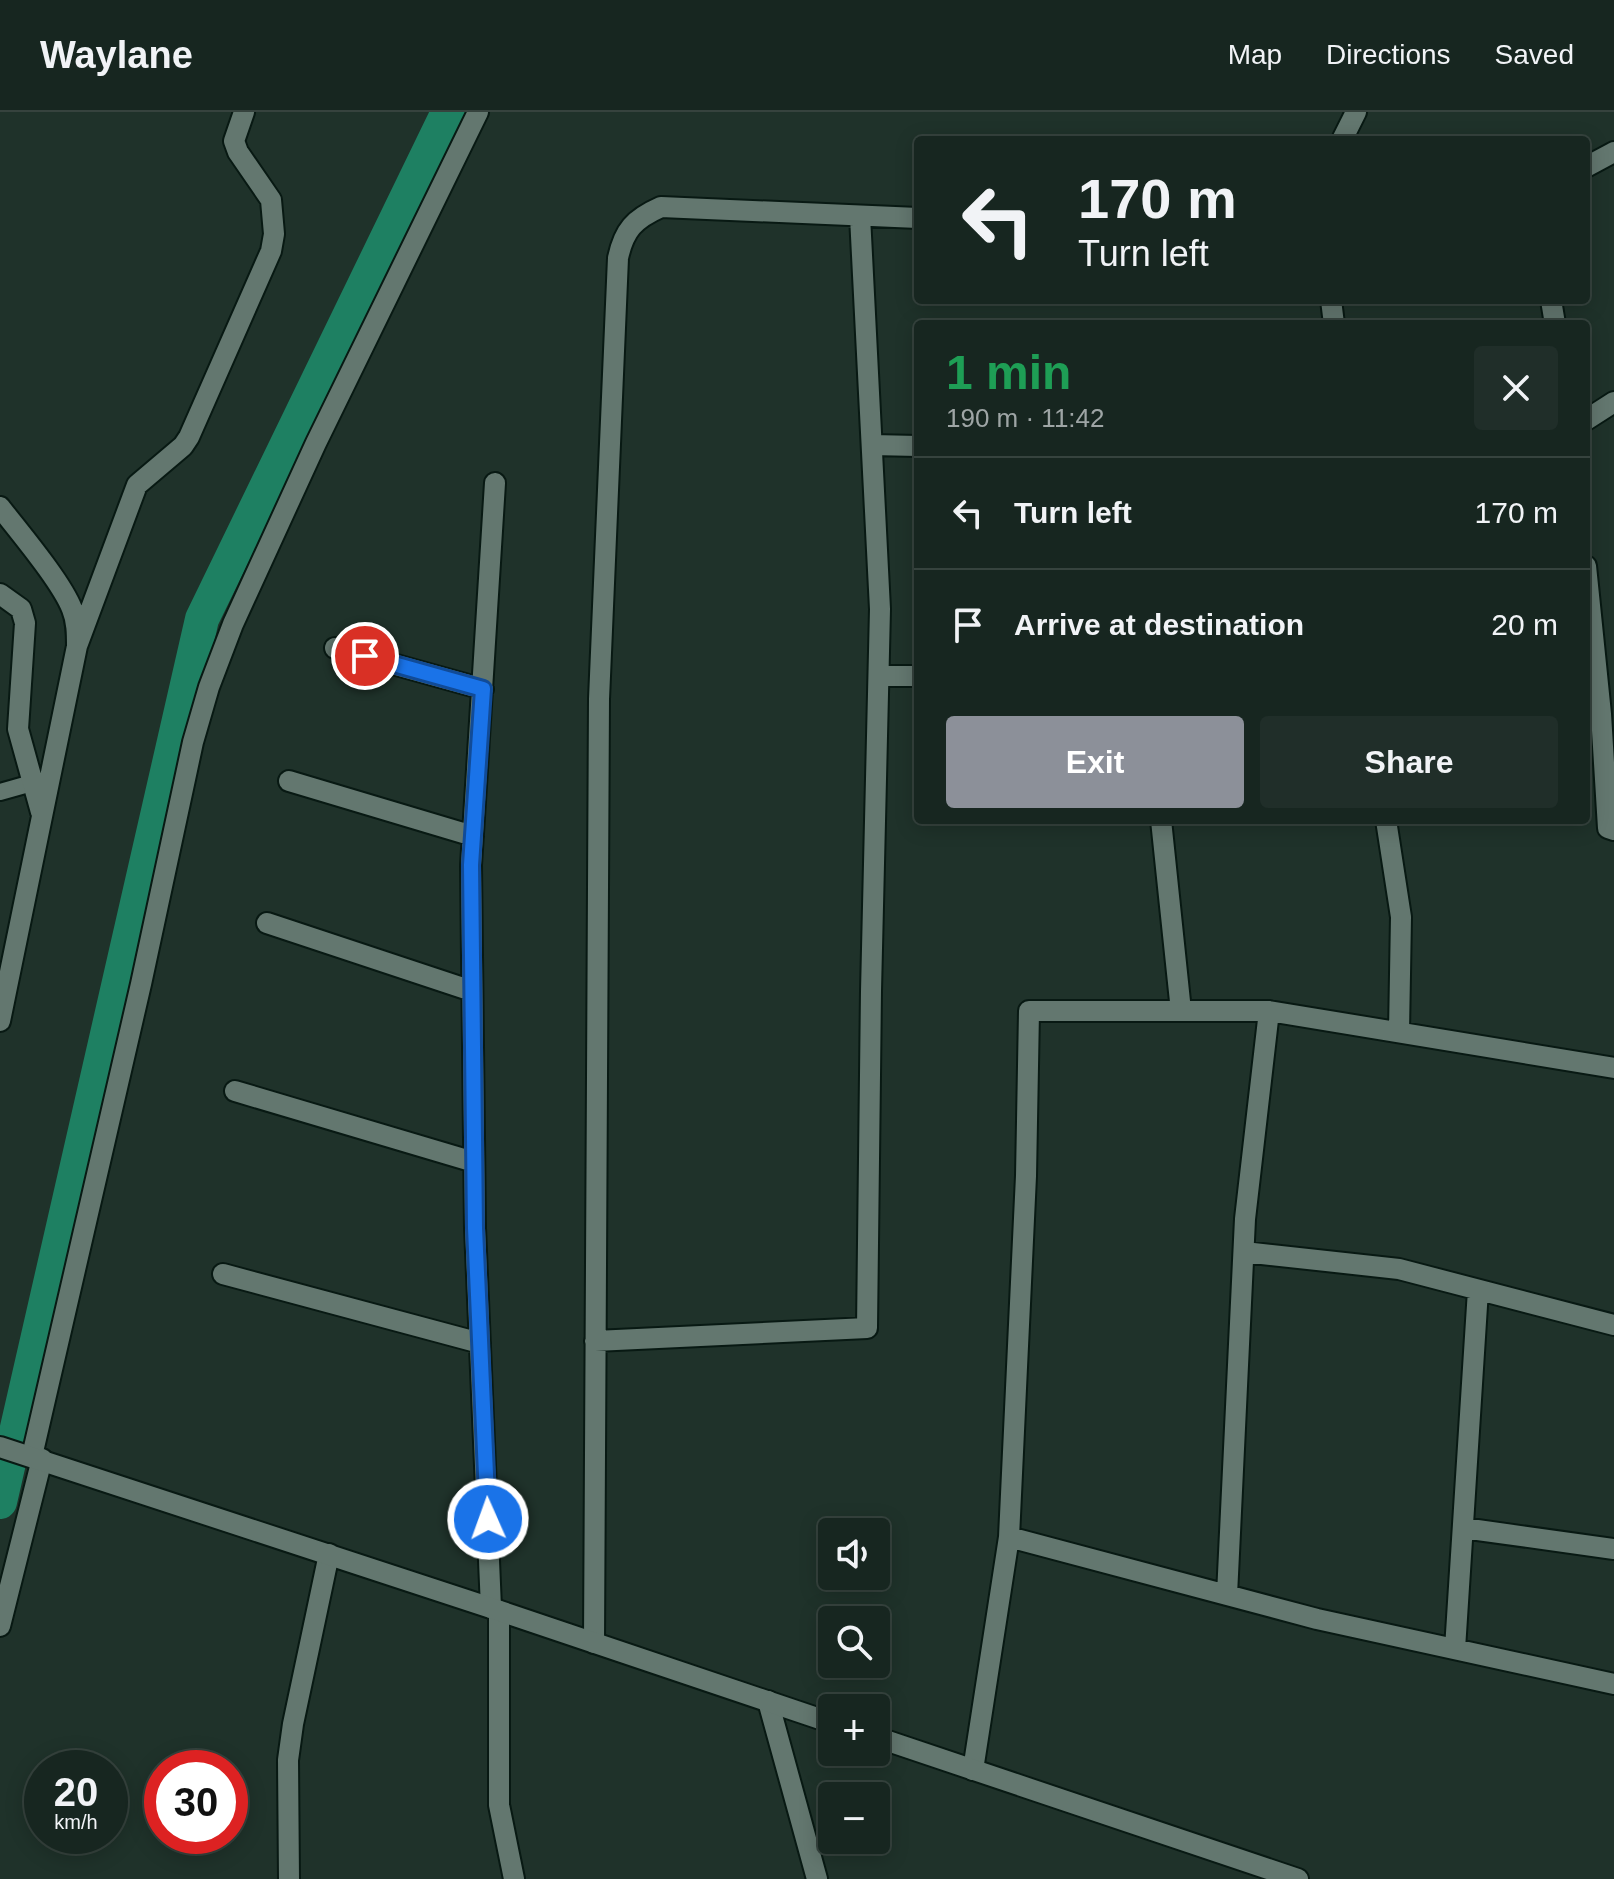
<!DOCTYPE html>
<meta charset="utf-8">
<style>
body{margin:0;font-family:Arial,sans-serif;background:#202e29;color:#f1f3f6;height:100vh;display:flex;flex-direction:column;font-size:30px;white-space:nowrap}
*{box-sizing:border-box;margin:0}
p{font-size:26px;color:#9ea5a5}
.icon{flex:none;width:44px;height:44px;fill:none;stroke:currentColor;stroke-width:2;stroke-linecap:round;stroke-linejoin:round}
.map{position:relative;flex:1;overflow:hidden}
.panel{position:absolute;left:914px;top:208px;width:676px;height:504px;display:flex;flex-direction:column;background:#172620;border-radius:8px;box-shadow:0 4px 20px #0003,0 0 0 2px #36433e}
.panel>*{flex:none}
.hud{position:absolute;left:914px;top:24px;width:676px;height:168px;border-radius:8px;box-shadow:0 4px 20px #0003,0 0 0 2px #36433e;background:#172620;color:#f1f3f6;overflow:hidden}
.fabs{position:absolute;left:818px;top:1406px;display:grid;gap:16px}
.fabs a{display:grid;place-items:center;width:72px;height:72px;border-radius:8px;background:#172620;box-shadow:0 4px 20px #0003,0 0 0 2px #36433e;font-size:40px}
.speed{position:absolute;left:24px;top:1638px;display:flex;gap:16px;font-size:40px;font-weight:700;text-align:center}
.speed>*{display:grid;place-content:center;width:104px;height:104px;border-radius:50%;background:#172620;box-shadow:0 4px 20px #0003,0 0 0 2px #36433e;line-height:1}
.speed small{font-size:20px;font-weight:400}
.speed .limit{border:12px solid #d22;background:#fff;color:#111}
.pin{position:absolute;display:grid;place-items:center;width:68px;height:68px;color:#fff;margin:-34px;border:4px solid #fff;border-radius:50%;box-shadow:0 2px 8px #0007}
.me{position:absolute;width:88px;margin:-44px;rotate:358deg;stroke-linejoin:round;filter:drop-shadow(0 0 6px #0008)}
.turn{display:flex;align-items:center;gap:28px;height:168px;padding:0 32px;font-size:36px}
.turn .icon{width:104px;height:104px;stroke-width:2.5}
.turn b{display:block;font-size:56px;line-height:68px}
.round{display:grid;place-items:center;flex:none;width:84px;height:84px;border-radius:8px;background:#202e29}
.headline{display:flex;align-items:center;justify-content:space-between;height:136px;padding:0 32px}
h1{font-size:48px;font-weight:700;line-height:60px;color:#1e9e55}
.action{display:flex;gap:16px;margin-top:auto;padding:16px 32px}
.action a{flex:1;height:92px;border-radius:8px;background:#8c9099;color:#fff;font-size:32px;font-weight:700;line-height:92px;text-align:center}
.action a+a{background:#202e29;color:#f1f3f6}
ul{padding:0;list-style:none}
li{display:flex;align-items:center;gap:24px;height:112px;padding:0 32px;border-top:2px solid #36433e}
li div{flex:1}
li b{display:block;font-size:30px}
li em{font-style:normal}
header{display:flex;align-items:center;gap:48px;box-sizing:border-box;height:112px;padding:0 40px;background:#172620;border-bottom:2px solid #36433e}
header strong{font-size:38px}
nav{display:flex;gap:44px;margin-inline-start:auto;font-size:28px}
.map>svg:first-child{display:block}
</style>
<header>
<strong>Waylane</strong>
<nav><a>Map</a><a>Directions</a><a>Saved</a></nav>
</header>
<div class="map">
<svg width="1614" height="1767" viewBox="0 0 1614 1767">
<rect width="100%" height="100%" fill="#1f322a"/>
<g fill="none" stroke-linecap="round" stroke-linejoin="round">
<path stroke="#1e8062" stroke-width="34" d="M0,1390L202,507L448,0"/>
<g stroke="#081913" stroke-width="20">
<path id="lane" d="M0,680L32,671"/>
</g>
<g stroke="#081913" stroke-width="24">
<path id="street" d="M1342,28L1356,0
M1586,55L1614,40
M1331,188L1334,212
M1551,188L1555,212
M1586,308L1614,290
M872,333L918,334
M0,395C20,421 61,469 72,497C77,509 77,522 77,534L0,909
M1586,454L1601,602L1608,716L1614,718
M0,482L21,497L25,511L18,617L41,700
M77,534L137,373L183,334L189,325L271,139L274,122L271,88L238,40L234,29L244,0
M335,536L483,577
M879,564H918
M289,669L473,724
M1161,708L1181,899
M1386,708L1401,805L1399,920
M267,811L472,879
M235,979L474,1050
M1244,1140L1399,1157L1614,1213
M223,1162L480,1231
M595,1229L867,1216L871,879L880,497L860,104
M32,1344L141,872L193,630L209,575L233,512L316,331L478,0
M1463,1416L1614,1437
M1009,1425L1317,1507L1614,1572
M1227,1483L1245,1107L1269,899
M491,1496L475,1116L471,753L495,371
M499,1499V1693L514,1767
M0,1514L42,1347
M594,1531L599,587L618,146C624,118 634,107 661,95L918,106
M1455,1537L1478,1178
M768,1589L817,1767
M973,1658L1009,1425L1026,1064L1029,899H1269L1614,956
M289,1767L288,1648L293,1612L329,1442"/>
</g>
<g stroke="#081913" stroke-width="24">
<path id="secondary" d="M0,1335L491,1496L832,1611
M876,1625L1298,1767"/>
</g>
<use href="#lane" stroke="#63776f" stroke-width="16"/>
<use href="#street" stroke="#63776f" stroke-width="20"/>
<use href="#secondary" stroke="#63776f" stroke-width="20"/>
</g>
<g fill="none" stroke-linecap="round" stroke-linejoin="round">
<g stroke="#114b97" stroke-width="20">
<path id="route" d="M365,544L483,577L471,753L475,1116L488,1407"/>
</g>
<use href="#route" stroke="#1a73e8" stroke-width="14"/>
</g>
</svg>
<div class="fabs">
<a><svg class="icon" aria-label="sound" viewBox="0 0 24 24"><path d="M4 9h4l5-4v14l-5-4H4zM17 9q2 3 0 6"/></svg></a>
<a><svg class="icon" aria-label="search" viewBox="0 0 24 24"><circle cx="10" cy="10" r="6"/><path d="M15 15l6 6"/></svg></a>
<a>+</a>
<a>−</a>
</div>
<div class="speed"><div>20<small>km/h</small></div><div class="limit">30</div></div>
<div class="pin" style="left:365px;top:544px;background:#d93025"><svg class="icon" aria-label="arrive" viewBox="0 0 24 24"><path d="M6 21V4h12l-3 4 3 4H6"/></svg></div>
<svg class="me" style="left:488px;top:1407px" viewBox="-20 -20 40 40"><circle r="17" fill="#1a73e8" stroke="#fff" stroke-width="3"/><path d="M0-11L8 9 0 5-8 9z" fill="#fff"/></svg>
<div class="hud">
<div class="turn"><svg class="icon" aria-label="left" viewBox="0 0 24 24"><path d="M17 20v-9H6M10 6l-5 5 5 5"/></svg><div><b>170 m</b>Turn left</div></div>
</div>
<section class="panel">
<div class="headline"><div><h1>1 min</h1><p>190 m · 11:42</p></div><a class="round"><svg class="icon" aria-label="close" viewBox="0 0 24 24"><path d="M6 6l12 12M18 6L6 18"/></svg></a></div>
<ul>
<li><svg class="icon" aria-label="left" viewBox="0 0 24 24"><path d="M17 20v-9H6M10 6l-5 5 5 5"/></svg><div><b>Turn left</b></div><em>170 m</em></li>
<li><svg class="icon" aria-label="arrive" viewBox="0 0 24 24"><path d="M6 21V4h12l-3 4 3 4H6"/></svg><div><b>Arrive at destination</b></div><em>20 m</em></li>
</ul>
<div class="action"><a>Exit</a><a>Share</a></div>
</section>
</div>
